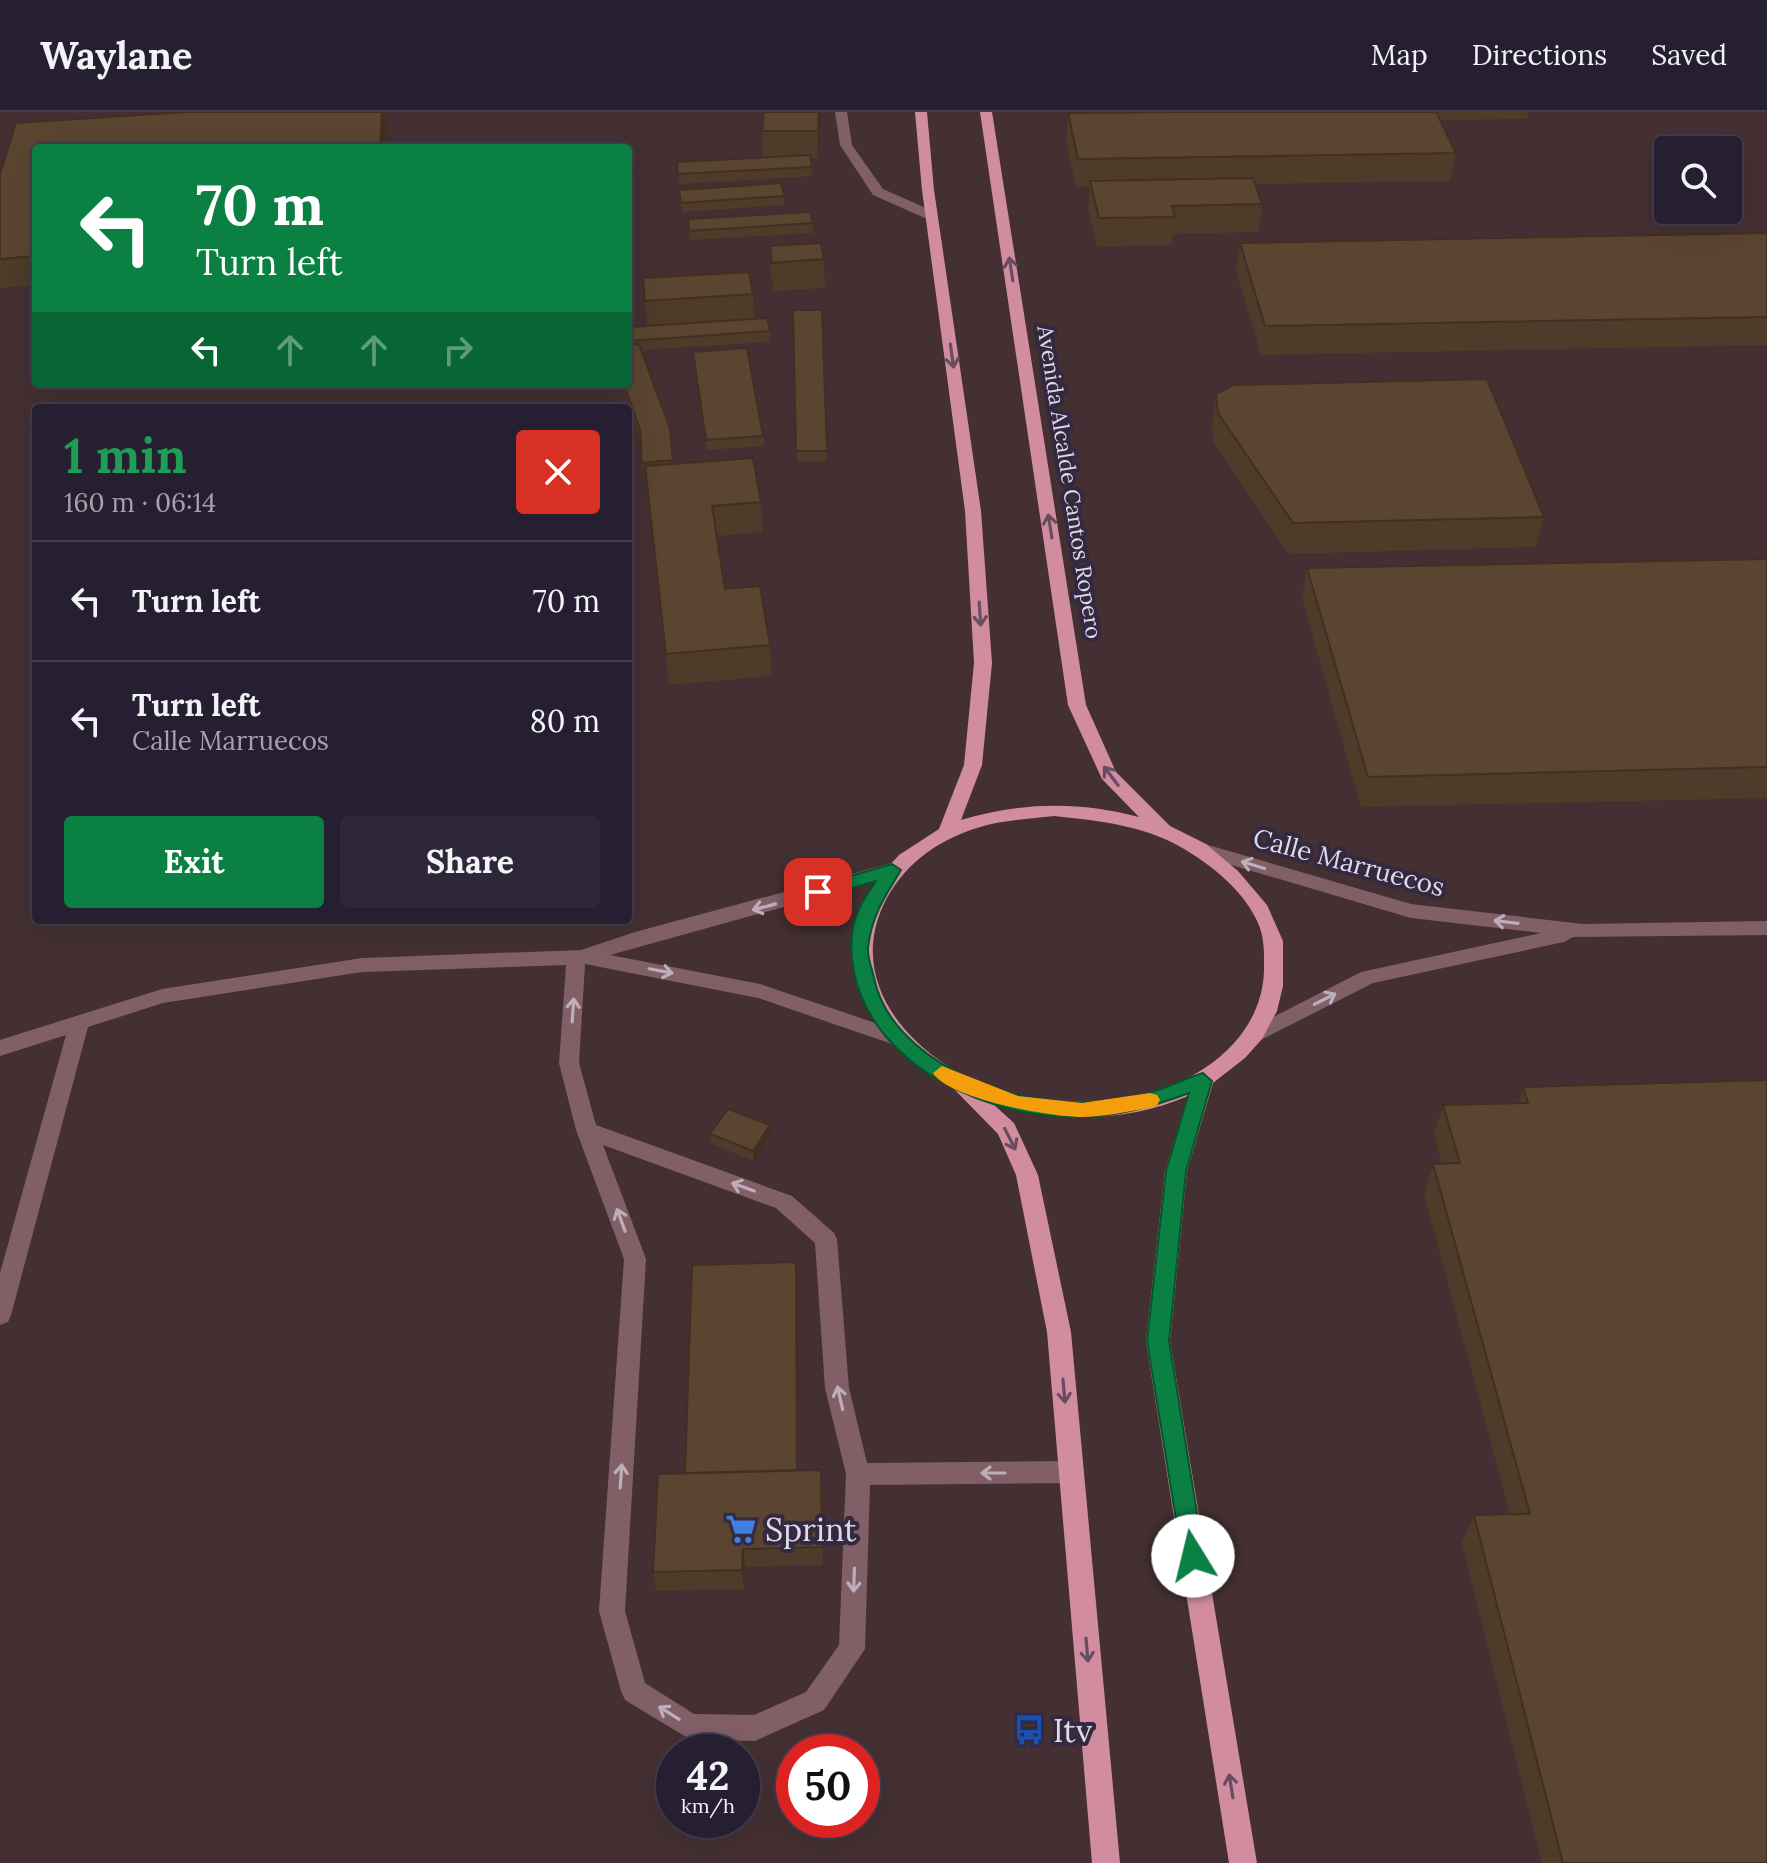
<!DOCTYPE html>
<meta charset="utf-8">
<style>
body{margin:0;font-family:Lora,serif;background:#2e2739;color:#f1f3f6;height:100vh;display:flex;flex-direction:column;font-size:30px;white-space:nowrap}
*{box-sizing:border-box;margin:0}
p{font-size:26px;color:#a4a2ab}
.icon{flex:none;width:44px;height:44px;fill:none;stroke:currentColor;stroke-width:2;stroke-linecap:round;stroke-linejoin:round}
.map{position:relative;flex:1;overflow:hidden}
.panel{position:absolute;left:32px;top:292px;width:600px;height:520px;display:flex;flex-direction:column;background:#261f31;border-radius:8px;box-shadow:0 8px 32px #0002,0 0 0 2px #423d4d}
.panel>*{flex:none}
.guide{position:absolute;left:32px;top:32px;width:600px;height:244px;border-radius:8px;box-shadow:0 8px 32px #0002,0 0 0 2px #423d4d;background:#0b8043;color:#fff;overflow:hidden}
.buttons{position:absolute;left:1654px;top:24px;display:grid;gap:16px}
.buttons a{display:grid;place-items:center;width:88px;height:88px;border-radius:8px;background:#261f31;box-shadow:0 8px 32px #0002,0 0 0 2px #423d4d;font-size:40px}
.speed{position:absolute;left:656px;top:1622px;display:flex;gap:16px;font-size:40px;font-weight:700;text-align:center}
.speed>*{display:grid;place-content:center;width:104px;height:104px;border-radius:50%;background:#261f31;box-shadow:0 8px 32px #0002,0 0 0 2px #423d4d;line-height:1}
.speed small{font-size:20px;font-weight:400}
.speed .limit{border:12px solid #d22;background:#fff;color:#111}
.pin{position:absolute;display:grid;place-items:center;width:68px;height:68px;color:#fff;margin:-34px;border-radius:16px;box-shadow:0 4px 12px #0006}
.me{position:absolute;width:88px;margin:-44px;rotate:351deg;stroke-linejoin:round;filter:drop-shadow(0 0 6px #0008)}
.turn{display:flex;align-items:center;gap:28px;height:168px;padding:0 32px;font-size:36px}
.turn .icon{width:104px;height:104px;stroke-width:2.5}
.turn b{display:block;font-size:56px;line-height:68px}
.lanes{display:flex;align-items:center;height:76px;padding:0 32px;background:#0003;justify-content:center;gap:40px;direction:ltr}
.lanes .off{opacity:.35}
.round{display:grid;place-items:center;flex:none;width:84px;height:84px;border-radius:8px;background:#2e2739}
.overview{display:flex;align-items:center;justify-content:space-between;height:136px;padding:0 32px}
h1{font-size:48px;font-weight:700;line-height:60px;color:#1e9e55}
.primary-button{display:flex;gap:16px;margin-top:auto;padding:16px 32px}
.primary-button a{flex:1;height:92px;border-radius:8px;background:#0b8043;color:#fff;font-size:32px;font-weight:700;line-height:92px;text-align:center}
.primary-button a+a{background:#2e2739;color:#f1f3f6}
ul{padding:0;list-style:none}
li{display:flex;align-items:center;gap:24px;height:120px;padding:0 32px;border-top:2px solid #423d4d}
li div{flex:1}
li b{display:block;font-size:30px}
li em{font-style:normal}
header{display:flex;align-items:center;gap:48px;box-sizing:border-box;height:112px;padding:0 40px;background:#261f31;border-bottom:2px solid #423d4d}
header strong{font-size:38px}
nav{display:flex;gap:44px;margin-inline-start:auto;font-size:28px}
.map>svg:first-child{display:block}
</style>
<header>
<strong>Waylane</strong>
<nav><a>Map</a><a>Directions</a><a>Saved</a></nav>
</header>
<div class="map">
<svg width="1767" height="1751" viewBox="0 0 1767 1751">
<rect width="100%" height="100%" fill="#332941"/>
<path fill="#443032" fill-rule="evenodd" d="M0,0H1767V1751H0ZM36,36H628V272H36ZM1668,38H1728V98H1668ZM36,296H628V808H36ZM674,1640H742V1708H674ZM794,1640H862V1708H794Z"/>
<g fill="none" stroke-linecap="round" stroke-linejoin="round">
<path fill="#805f67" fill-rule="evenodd" d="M835,0H847L852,33L883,77L937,101V107H927L873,83L840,33Z
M1198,730L1411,792L1583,812L1767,809V823L1573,825L1564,830L1373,871L1255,931L1248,928L1245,923L1248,918L1361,860L1541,821L1411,806L1191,741L1189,736Z
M892,751L901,758L899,763L610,843L760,872L902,920L905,925L902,930L895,933L758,886L585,852L579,951L596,1013L792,1084L834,1121L837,1127L849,1276L867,1351L1071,1349L1080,1352L1083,1360L1080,1368L1071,1371L870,1373L865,1537L824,1598L755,1629L691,1628L625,1588L621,1579L599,1499L624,1147L576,1018L559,951L566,853L362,860L163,891L88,915L11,1203L8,1210L0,1213V1161L66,923L0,944V928L162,877L362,846L581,838L635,820ZM603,1033L776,1096L815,1131L825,1276L846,1362L839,1533L806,1580L754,1603L694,1602L645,1571L625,1499L646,1147Z"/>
<path fill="#d18d9f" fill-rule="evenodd" d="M915,0H927L934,78L981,399L992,551L982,653L961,708C1021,690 1079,689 1139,705L1102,667L1068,593L980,0H992L1086,593L1116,660L1170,714L1206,732L1238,759L1267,793L1283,829V874L1277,899L1262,927L1245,946L1213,971L1187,1059L1170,1229L1257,1751H1229L1146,1229L1165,1059L1188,984C1126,1011 1057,1010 993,992L1014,1011L1038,1063L1071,1220L1120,1751H1092L1047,1220L1016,1063L998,1022L953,976L907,946L881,919L860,882L852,848L856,811L876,768L899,743L939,717L964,653L974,551L965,399L922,78ZM1054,704C1102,709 1151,714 1192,742C1218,758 1246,783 1258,811C1265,827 1264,842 1264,859C1262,924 1203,969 1143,982C1093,993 1035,992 988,974C916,947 846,875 883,794C901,755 935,729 977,716C1002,708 1028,707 1054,704Z"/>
</g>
<path fill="#4e3b29" d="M186,0H385L387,15L386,36H36V173L0,176V62L16,11Z
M819,0L818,46H810L812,64L679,72L677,50L763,45L762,19Z
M1071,0H1529L1527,7L1440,8L1456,41L1450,69L1255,72L1262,92L1259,120L1173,122L1172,133L1097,135L1088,97L1090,74L1076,75L1066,29L1068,1H1071Z
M679,78L784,84V93L682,100Z
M688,107L813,111V121L690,128Z
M1767,121V233L1261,243L1236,159L1240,131Z
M770,134L824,147L825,176L774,179L771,163Z
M643,166L753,182L754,206L770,219V230L641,238L670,317L673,352L761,390L763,420L717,424L725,477L770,533L772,564L669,573L646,361H643L640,327L622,272H628V215L647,214Z
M793,198H822L827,349L797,350Z
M693,240L763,324L764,334L707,338Z
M1216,282L1544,405L1536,435L1288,442L1214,331L1212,312Z
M1767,447V686L1361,695L1302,486L1307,456Z
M1523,975L1767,1751H1542L1462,1431L1474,1403L1510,1402L1424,1082L1433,1052H1442L1434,1023L1443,993L1518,991Z
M710,1022L771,1023L754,1049L711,1032Z
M797,1358L822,1377L823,1453L745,1455L744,1477L656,1479L653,1460Z"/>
<path fill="#403022" d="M382,0H385L387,15L386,36H380Z
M819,0L820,21L818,46V19Z
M770,1013L771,1023L754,1049L753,1039Z
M743,1437L745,1455L744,1477L742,1458Z"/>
<path fill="#5b4530" stroke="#403022" stroke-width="2" d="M186,0H382L380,36H36V144L0,147V62L16,11Z
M764,0H819L818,19H762Z
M1173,0H1436L1456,41L1078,47L1068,1Z
M810,43L812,55L678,62L677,50Z
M1253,66L1262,92L1172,94L1175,105L1099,106L1090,69Z
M781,71L784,84L681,91L679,78Z
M810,100L813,111L689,119L688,107Z
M1767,121V205L1265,214L1240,131Z
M821,131L824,147L772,151L770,134Z
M749,160L753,182L645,189L643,166Z
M793,198H822L827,339H796Z
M767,206L770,219L628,229V215Z
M639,232L670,317L673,348L642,351L640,318L624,272H628V233Z
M747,236L763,324L706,328L693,240Z
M1487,267L1544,405L1293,411L1218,301L1216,282L1234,273Z
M753,346L761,390L712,394L725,477L760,474L770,533L666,542L645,354Z
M1767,447V655L1368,665L1307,456Z
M1767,968V1751H1563L1474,1403L1530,1402L1433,1052L1460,1051L1443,993L1528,991L1523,975Z
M728,997L770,1013L753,1039L710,1022Z
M796,1150L797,1358L685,1361L692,1153Z
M821,1358L822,1435L743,1437L742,1458L653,1460L658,1362Z"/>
<defs><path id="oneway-shaft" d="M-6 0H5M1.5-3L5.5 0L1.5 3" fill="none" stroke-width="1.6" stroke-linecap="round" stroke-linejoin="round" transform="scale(2)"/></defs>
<g stroke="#6a4c62">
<use href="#oneway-shaft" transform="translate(1011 157) rotate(-99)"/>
<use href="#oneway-shaft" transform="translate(952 244) rotate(82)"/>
<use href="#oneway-shaft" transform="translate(1050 414) rotate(-99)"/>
<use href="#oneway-shaft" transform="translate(980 502) rotate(86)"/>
<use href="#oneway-shaft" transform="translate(1111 664) rotate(-127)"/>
<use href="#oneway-shaft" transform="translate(1010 1027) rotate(63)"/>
<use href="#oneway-shaft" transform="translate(1064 1279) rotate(85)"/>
<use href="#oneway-shaft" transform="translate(1087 1538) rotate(85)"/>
<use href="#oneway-shaft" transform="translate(1231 1674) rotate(-99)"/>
</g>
<g stroke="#beaebc">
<use href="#oneway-shaft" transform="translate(1253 753) rotate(-163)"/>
<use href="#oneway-shaft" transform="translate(764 795) rotate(165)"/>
<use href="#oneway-shaft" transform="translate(1506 810) rotate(-173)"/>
<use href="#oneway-shaft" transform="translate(661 859) rotate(11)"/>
<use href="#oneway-shaft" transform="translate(1325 887) rotate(-27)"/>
<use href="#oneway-shaft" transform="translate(573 898) rotate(-86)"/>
<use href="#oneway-shaft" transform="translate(743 1075) rotate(-160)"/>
<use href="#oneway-shaft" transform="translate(621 1108) rotate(-110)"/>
<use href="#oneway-shaft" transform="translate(840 1286) rotate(-103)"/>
<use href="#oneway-shaft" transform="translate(993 1361) rotate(180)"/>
<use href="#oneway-shaft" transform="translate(621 1364) rotate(-86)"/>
<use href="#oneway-shaft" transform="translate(854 1468) rotate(92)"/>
<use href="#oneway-shaft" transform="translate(669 1601) rotate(-148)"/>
</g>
<path fill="#0b8043" stroke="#07532c" stroke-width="2" d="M892,752L901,758C885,784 871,805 868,836C867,845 872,856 874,866C891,948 1008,994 1085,990C1104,989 1127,987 1145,982C1165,977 1183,967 1203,961L1212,969L1186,1059L1169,1229L1204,1444L1201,1451L1193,1454L1185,1451L1182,1444L1147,1229L1166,1059L1189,981C1155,994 1120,1004 1083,1005C992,1008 874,957 854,860C850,839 850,814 860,795C864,786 871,777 876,769L818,786L810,780L812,775Z"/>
<path fill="#f59e0b" d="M942,954L1018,984L1082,991L1150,981L1157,983L1160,988L1157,993L1150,996C1128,999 1104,1005 1081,1005C1051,1005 949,987 933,961Z"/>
<defs>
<g id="supermarket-bare" transform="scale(2.4)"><path d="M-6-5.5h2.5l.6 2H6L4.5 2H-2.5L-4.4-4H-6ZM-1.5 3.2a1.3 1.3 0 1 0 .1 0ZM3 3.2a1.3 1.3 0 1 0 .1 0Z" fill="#3f7fe0" stroke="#332941" stroke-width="2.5" paint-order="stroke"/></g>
<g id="bus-bare" transform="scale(2.4)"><path d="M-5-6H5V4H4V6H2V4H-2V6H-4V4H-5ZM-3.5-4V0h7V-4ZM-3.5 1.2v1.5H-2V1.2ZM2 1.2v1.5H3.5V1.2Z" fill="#1a4fb4" stroke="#332941" stroke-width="2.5" paint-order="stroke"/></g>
</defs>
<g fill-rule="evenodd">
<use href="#supermarket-bare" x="741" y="1417"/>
<use href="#bus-bare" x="1029" y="1618"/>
</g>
<g text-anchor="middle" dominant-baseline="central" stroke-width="8" stroke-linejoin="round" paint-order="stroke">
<g font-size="22" fill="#dfd9e9" stroke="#332941">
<text transform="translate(1070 370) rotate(81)">Avenida Alcalde Cantos Ropero</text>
</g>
<g font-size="26" fill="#dfd9e9" stroke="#332941">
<text transform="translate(1349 750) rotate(15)">Calle Marruecos</text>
</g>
<g font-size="32" fill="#dfd9e9" stroke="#332941" text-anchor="start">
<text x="765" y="1417">Sprint</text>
<text x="1053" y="1618">Itv</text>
</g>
</g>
</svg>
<div class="buttons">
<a><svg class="icon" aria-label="search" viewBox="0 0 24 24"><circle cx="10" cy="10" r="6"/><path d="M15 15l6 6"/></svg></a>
</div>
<div class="speed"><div>42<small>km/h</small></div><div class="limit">50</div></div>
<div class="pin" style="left:818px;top:780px;background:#d93025"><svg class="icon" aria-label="arrive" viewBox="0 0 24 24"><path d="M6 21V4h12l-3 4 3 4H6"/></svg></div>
<svg class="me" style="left:1193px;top:1444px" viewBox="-20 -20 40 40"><circle r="19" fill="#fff"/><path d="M0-13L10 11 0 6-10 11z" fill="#0b8043"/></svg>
<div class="guide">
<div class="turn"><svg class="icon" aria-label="left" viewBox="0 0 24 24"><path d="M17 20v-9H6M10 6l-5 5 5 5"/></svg><div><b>70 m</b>Turn left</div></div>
<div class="lanes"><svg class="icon" aria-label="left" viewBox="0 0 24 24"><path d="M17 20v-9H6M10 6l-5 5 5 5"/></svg><svg class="icon off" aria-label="ahead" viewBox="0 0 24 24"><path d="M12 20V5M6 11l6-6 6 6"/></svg><svg class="icon off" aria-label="ahead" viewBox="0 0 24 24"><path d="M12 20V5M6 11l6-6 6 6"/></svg><svg class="icon off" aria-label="right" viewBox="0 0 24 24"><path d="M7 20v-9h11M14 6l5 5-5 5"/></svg></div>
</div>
<section class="panel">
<div class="overview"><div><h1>1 min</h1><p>160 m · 06:14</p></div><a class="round" style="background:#d93025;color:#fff"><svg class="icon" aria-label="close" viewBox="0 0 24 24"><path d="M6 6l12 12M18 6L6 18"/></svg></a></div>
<ul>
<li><svg class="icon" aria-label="left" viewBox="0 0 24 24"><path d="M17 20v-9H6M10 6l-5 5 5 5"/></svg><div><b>Turn left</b></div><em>70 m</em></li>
<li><svg class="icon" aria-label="left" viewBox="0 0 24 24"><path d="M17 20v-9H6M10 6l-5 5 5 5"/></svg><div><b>Turn left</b><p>Calle Marruecos</p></div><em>80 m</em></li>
</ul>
<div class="primary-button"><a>Exit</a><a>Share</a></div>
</section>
</div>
